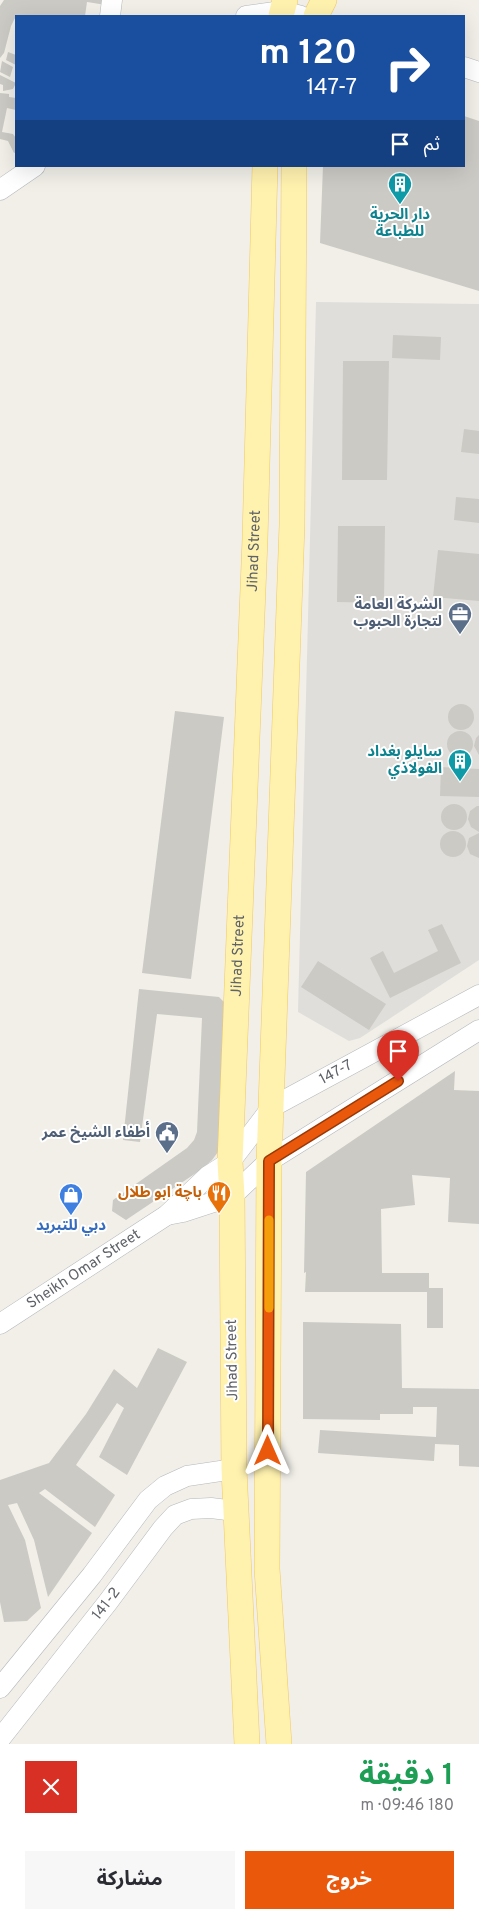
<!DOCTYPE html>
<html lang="ar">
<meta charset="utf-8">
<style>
body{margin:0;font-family:Overpass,"Noto Sans Arabic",sans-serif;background:#f7f7f7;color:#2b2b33;direction:rtl;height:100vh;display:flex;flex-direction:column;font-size:19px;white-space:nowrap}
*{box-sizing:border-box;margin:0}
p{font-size:16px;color:#7c7c81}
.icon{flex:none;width:28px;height:28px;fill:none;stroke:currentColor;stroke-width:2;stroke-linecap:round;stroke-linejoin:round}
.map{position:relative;height:1744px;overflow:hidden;direction:ltr}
.panel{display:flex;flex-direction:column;background:#fff;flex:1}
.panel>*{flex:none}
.banner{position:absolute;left:15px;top:15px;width:450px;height:152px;border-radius:0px;box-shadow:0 5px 20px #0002;direction:rtl;background:#1a4fa0;color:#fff;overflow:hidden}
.pin{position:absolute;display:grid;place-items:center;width:42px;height:42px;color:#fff;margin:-51px -21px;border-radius:50% 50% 50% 0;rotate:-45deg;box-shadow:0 0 5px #0007}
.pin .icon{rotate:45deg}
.me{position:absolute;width:55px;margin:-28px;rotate:0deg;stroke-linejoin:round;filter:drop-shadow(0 0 4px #0008)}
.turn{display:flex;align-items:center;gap:18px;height:105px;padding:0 25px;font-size:22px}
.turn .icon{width:65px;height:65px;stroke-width:2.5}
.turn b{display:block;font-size:35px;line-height:42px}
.then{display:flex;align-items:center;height:48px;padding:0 25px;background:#0003;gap:10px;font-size:19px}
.round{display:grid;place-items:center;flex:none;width:52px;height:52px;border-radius:0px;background:#f7f7f7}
.head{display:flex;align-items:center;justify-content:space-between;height:85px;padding:0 25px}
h1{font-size:30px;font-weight:700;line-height:38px;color:#1e9e55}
.primary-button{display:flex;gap:10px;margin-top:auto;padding:10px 25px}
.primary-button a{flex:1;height:58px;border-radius:0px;background:#ea580c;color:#fff;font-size:20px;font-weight:700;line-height:58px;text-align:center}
.primary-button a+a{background:#f7f7f7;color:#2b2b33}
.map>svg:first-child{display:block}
</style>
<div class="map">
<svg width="479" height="1744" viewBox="0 0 479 1744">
<rect width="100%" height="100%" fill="#f1efe8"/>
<path fill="#e0deda" d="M316,302L479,304V960L360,1038L349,1041L298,1012Z"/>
<path fill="#cccac5" d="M4,0H106V5L87,2L85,16H16L11,26L4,53L0,58V6Z
M8,52L16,55V65L6,60Z
M2,61L13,67L10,77L0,72Z
M0,75L16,83L13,89L3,91V85L0,84Z
M0,93L9,94V97L16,98V110L7,108L2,132L13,134L16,138V152L14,153L8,141L0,139Z
M464,116L479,121V291L320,243L323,166H464Z
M393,335L441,337L440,360L392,358Z
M343,361H389L387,480H342Z
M464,429L479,431V454L461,452Z
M456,497L479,499V523L454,520Z
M338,526H385L384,603L337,602Z
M438,550L479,554V601L433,597Z
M448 717a13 13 0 1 1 26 0a13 13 0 1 1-26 0Z
M175,711L224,717L191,979L142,973Z
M447 744a13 13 0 1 1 26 0a13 13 0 1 1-26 0Z
M479,735V755L474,746L476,738Z
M441,767L479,769V797L440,796Z
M441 817a13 13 0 1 1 26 0a13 13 0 1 1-26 0Z
M477,806H479V832L471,827L468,819L470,811Z
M440 844a13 13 0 1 1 26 0a13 13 0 1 1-26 0Z
M479,833V858L470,854L467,846L469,838Z
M442,924L461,963L390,998L370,958L383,951L394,973L438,951L428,930Z
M318,961L386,1004L369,1030L301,987Z
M139,989L219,997L224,1002L221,1148L212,1160L202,1169L126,1220L112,1211L113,1200L187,1148L194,1140L197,1132L202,1018L157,1014L140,1142L123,1140Z
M455,1071L454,1090L479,1091V1224L448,1222L450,1178L412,1175L415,1205L381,1209L382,1273H429V1288H443V1328H427V1292H305L306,1272L304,1273L306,1172Z
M303,1322L401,1324L402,1388L479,1389V1467L459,1466V1445L435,1444L434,1461L318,1453L320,1430L436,1437L437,1407H413V1414H380V1420L303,1419Z
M158,1348L187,1362L127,1475L99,1457L124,1408L117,1403L76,1465L115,1495L95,1527L45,1489L39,1493L92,1533L48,1597L34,1540L17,1503L8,1505L25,1540L41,1608L27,1621L4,1622L0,1602V1480L49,1463L86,1414L114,1369L137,1388Z"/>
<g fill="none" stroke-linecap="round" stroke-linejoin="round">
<g stroke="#b5b8bc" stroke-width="21">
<g id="minor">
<path d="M110,16L112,0"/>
<path d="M246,16L282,11L301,16"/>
<path d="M464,67L479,72"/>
<path d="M0,190L35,166"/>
<path d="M167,1215L183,1212L232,1196L269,1161L479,1030"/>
<path id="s1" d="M0,1324L167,1215L208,1176L230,1162L272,1107L479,995"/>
<path d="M0,1688L92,1575L148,1500L165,1486L187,1476L234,1469"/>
<path id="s2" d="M0,1739L108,1602L163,1528L175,1515L191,1509L211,1508L235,1511"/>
</g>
</g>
<g stroke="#f2c960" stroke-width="26">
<g id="major">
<path d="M281,16L285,0"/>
<path d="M316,16L324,0"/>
<path id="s3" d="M247,1744L234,1469L232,1196L230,1162L255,539L265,166"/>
<path d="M279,1744L267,1569L269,1161L292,525L294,166"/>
</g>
</g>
<use href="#minor" stroke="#fff" stroke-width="20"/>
<use href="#major" stroke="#fff2af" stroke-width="25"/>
</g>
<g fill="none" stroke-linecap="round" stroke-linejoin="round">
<g stroke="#983908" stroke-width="12">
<path id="route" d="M268,1451L269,1161L398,1081"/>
</g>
<use href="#route" stroke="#ea580c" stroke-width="9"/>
<path stroke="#f59e0b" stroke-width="9" d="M269,1220V1308"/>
</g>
<defs>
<g id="building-pin" transform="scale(1.25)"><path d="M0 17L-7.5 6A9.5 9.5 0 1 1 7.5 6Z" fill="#0f9aa8" stroke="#fff"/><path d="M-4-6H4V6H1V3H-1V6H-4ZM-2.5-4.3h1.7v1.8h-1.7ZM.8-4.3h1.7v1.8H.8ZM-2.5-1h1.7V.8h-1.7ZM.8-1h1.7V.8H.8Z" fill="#fff"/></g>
<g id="office-pin" transform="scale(1.25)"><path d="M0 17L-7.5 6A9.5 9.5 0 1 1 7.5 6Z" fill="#5c6f8a" stroke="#fff"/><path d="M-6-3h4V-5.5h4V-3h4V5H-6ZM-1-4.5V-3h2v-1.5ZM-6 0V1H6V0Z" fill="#fff"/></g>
<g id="civic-pin" transform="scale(1.25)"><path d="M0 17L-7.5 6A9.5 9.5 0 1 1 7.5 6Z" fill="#5c6f8a" stroke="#fff"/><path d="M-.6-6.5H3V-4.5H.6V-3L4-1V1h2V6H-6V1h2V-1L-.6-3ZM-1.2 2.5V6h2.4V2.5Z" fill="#fff"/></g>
<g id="restaurant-pin" transform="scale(1.25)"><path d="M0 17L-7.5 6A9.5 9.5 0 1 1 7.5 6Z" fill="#e8710a" stroke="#fff"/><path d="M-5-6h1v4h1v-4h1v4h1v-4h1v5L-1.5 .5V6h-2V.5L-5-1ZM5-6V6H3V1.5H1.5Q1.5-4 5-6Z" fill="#fff"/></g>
<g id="shop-pin" transform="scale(1.25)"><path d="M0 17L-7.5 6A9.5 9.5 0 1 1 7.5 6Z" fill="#3f7fe0" stroke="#fff"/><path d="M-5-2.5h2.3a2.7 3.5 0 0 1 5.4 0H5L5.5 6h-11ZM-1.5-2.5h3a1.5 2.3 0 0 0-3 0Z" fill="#fff"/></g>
</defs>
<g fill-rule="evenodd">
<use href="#building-pin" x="400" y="184"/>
<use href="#office-pin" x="460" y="614"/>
<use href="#building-pin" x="460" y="761"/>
<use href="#civic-pin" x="167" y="1133"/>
<use href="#restaurant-pin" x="219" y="1193"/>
<use href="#shop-pin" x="71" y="1195"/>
</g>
<g text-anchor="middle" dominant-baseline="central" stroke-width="4" stroke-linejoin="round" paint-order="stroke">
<g font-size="15" font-weight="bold" fill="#0d838f" stroke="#fff">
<text x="400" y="215">دار الحرية<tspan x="400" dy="17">للطباعة</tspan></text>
<text x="442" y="752" text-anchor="end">سايلو بغداد<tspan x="442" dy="17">الفولاذي</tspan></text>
</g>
<g font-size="15" fill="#5f6368" stroke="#fff">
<text stroke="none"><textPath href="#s3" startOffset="1194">Jihad Street</textPath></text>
<text stroke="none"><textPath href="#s3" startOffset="789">Jihad Street</textPath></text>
<text stroke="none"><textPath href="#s1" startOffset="424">147-7</textPath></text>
<text stroke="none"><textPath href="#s1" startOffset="100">Sheikh Omar Street</textPath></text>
<text transform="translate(233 1360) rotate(-91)">Jihad Street</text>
<text stroke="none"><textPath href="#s2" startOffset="172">141-2</textPath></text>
</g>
<g font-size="15" font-weight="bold" fill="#4e5e75" stroke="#fff" text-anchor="end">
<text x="442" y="605">الشركة العامة<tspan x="442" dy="17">لتجارة الحبوب</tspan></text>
<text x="150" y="1133">أطفاء الشيخ عمر</text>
</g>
<g font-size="15" font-weight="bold" fill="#c56008" stroke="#fff" text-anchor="end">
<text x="202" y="1193">باچة ابو طلال</text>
</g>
<g font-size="15" font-weight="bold" fill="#366cbe" stroke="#fff">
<text x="71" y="1226">دبي للتبريد</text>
</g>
</g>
</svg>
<div class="pin" style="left:398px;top:1081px;background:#d93025"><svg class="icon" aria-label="arrive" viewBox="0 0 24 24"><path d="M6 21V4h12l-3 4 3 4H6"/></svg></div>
<svg class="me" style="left:268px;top:1451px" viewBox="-20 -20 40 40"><path d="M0-17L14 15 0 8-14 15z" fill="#ea580c" stroke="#fff" stroke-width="4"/></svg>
<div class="banner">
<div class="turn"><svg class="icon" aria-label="right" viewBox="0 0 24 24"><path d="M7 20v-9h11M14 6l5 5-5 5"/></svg><div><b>120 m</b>147-7</div></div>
<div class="then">ثم<svg class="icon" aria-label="arrive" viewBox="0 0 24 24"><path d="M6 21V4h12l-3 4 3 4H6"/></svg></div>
</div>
</div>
<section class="panel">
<div class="head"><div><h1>1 دقيقة</h1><p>180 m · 09:46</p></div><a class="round" style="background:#d93025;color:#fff"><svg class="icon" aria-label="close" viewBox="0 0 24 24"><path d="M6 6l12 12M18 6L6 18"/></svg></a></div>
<div class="primary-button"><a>خروج</a><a>مشاركة</a></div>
</section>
